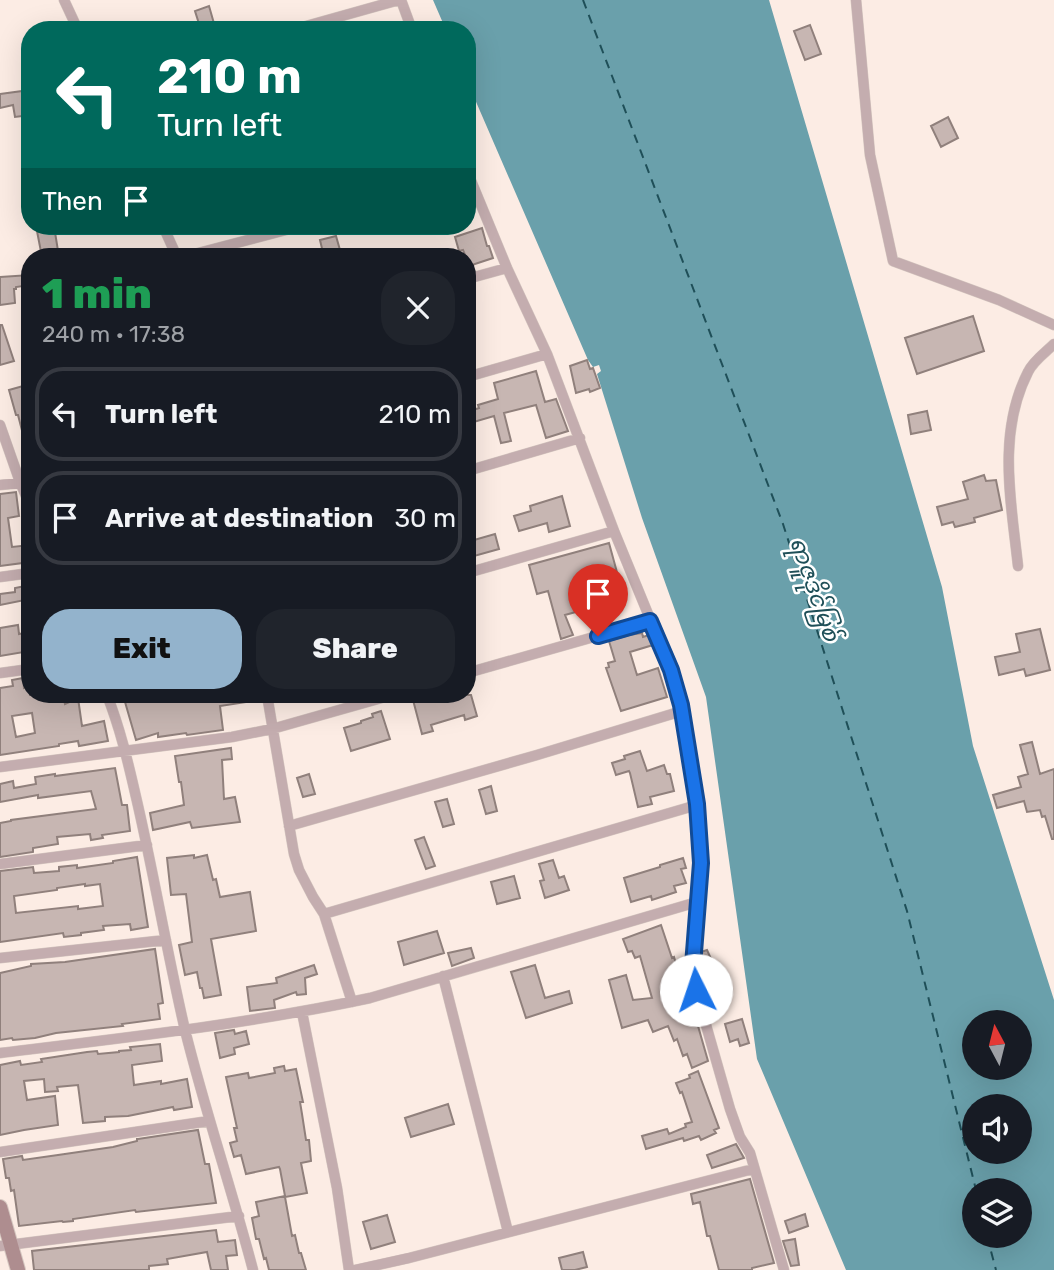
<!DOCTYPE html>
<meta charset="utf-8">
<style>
body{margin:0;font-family:Rubik,"Noto Sans Myanmar",sans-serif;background:#20242c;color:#f1f3f6;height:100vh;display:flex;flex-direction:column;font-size:26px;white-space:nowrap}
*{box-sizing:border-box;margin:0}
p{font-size:23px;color:#9ea1a6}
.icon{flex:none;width:38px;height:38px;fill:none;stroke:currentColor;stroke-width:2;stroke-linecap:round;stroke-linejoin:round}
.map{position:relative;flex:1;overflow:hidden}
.sheet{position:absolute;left:21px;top:248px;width:455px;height:455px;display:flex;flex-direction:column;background:#171b24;border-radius:28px;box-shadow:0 7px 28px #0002}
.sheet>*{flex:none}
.banner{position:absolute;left:21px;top:21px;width:455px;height:214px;border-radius:28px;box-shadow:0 7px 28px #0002;background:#00695c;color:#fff;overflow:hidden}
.needle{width:46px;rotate:353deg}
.fabs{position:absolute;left:962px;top:1010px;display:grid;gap:14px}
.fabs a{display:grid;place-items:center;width:70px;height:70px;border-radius:50%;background:#171b24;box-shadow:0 7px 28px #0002;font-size:35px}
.pin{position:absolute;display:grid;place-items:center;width:60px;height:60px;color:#fff;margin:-72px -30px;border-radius:50% 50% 50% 0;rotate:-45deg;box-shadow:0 0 7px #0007}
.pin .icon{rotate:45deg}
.me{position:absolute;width:77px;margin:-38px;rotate:356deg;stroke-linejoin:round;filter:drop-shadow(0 0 5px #0008)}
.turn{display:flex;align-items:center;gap:24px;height:147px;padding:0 21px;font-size:32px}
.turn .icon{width:91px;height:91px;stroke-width:2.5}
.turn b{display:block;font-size:49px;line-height:60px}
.then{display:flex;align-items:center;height:66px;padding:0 21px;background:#0003;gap:14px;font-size:26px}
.round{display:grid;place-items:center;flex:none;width:74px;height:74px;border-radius:28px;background:#20242c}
.headline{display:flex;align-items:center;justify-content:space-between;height:119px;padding:0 21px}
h1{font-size:42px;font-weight:800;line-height:52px;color:#1e9e55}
.button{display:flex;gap:14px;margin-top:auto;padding:14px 21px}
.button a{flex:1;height:80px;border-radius:28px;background:#93b3cc;color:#111;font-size:28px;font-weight:800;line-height:80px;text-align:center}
.button a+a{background:#20242c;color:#f1f3f6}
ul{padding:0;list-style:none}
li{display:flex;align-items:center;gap:21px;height:94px;margin:0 14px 10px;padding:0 7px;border:4px solid #363941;border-radius:28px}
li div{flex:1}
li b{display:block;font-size:26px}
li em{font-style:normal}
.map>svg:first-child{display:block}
</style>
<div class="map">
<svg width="1054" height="1270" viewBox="0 0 1054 1270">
<rect width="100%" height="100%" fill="#fcece4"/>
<path fill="#6aa0ab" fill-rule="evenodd" d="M433,0H769L942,587L973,746L1054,1000V1270H846L757,1059L706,697L642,518L597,374L601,371L599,365L593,367L588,360L467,81V30H446ZM975,1022H1020V1068H975ZM975,1106H1020V1152H975ZM975,1190H1020V1236H975Z"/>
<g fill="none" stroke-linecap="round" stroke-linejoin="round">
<path stroke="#1f4f58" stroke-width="2" stroke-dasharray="9 7" stroke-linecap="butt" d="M583,0L783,524L907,911L976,1190
M987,1236L996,1270"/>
</g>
<path fill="#c7b6b2" stroke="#90807c" stroke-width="2" fill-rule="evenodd" d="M209,6L215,27L201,30L195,11Z
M810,25L821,54L805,60L794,31Z
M30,90V115L15,117L13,105L0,108V94Z
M948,117L958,138L941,147L931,126Z
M36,226H54L59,257H42Z
M482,228L487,246H489L493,258L469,266L467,257H466L463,250L459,251L455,237Z
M336,236L342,257H324L320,240Z
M30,275V285L16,287V289H14L15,303L0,305V277Z
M973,316L984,351L917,374L905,338Z
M0,325H2L14,361L0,365Z
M587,360L590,369L593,368L600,388L590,392L589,389L576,393L570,366Z
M536,371L545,402L556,399L568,431L546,438L536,405L504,413L511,441L501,443L494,416L467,424V412L479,408L478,405L498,399L494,383Z
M30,384V445L26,446L18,415H16L9,390Z
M927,411L931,430L911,434L908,415Z
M984,475L986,481L996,480L1002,510L974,518L975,522L955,527L953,522L942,525L937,507L968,499L963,482Z
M16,492L19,516L8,518L12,547L30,545V562L0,566V494Z
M562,496L570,526L549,532L547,523L519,531L514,516L531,511L530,506Z
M495,534L499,549L467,558V542Z
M609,543L624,598L615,601L614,598L582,606L583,610L565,615L573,635L561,639L548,591L537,594L529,565Z
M30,585V599L0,605V594L15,592V588Z
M18,625L19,634L30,632V651L0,656V628Z
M1040,629L1050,670L1026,676L1024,669L999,675L995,657L1020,652L1016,634Z
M642,633L643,637L649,635L653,645L630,652L637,675L658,668L667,697L621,711L606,668L609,667L608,663L615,661L609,641L629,635Z
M23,678L24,688L30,687V695H63L65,704L78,698L82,726L104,721L108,741L79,746L78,741L59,744V746L0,755V688L13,686L12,680ZM32,713L35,733L16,737L12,716Z
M123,695H150L152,701L186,695H190V696L203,695H252L253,701L220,706L223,730L187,735L186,733L158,737V733L136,740Z
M430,695H471L477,716L465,720L464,715L431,725L433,731L422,734L413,700Z
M381,711L390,739L351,751L344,728L361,723V721L373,717L372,714Z
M1032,742L1040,774L1054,769V839H1052L1045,816L1042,817L1040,810L1027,812L1024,801L997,808L993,795L1021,787L1018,777L1028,774L1020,745Z
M231,748L232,759L222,760L224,799L235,797L240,822L192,828L190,822L153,830L150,813L184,805L181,782H179L175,756Z
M640,751L647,771L664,765L667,774H670L674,791L650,797L652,804L638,807L630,773L629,771L616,775L612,763L625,759L624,756Z
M115,768L122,805H127L130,831L102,835L103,838L91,840L90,834L57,837L58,844L33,848V852L0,857V823L11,821V820L96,809L91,791L38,798V795L0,802V784L13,781L14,788L36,784L35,777L55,774V776Z
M309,774L315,794L303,797L297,778Z
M491,786L497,811L486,814L479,790Z
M447,799L454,824L443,827L435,802Z
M424,837L435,866L426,869L415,840Z
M194,855V858L207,855L213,880L216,879L220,897L250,892L256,931L211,939L221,995L204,998L202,988H200L197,972L185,975L179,945L192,942L186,894L171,895L167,858Z
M137,857L148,927L131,930L130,924L103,926L104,930L81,933V935L64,937L63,933L0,942V871L33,867L34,873L59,871V867L77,865V868L113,863V861ZM85,884V886L100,884L103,906L78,909V906L16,913L14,896L57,890V888Z
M683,858L686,868L681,869L686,883L674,886L676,892L652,900L651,896L631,902L624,878L660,867V865Z
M553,860L559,878L564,876L569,890L545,898L540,881L544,880L539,864Z
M514,876L520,898L497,904L491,882Z
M661,925L672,958L674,957L682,985L685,984L690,998L708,1061L692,1068L687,1054L683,1056L677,1039L674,1041L668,1026L653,1032L648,1020L622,1028L609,980L626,975L633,1000L652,998L640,956L635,958L632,951L628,952L623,939Z
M437,931L444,953L404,965L398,942Z
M471,948L474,958L452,966L448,953Z
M155,949L163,1003L158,1004L160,1019L122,1024L123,1026L56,1033L35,1038L13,1040L12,1038L0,1040V973L31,966V964L65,962Z
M707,950L717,972L702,979L701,952Z
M314,965L317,974L305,978L306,994L297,995L296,992L274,1000L275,1008L250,1011L247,987L277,983L276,978Z
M535,965L545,998L569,991L572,1003L526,1018L511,972Z
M742,1019L749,1043L740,1046L738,1039L730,1042L725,1024Z
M234,1030L235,1034L246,1031L249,1044L234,1048L235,1054L220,1058L215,1033Z
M160,1044L162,1061L132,1065L134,1085L161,1081V1084L187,1079L192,1107L174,1110L173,1107L128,1116L105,1117V1121L83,1123L78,1085L57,1087L58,1091L45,1092L44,1079L24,1081L27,1100L55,1096L58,1125L24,1130L0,1135V1065L20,1061L21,1065L42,1062L41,1059L87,1052L97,1051L98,1054L119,1052V1051L131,1050L130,1047Z
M284,1066L285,1071L296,1069L303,1102H300L302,1114L306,1140H309L311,1161L301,1163L307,1193L285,1197L292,1236L295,1235L299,1253H301L306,1270H269L266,1258L264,1259L259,1239H256L252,1218L259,1216L256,1202L285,1196L280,1169L279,1167L246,1174L241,1155L234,1157L230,1143L237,1141L234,1128H237L226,1077L248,1073L249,1078L275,1073L274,1068Z
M698,1071L719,1128L714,1130L716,1133L701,1140L699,1136L684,1141L683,1138L646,1149L642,1136L667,1129L669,1134L686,1127L685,1124L692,1122L682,1092L680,1093L676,1083L690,1078L689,1075Z
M448,1104L454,1124L411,1137L405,1118Z
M198,1130L205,1164H209L216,1203L136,1212L135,1210L73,1219V1221L63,1222L62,1221L19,1226L14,1190L11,1191L9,1178H6L3,1159L22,1156L23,1160L58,1155L113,1147L137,1141V1139H138Z
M736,1144L744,1158L712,1168L707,1155Z
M750,1179L774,1263L752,1268V1270H719L710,1236H707L700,1202L693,1204L691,1194Z
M805,1214L808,1226L789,1233L785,1221Z
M387,1215L395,1242L371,1249L363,1222Z
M216,1230L218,1242L235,1240L237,1255L226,1256L228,1270H211L207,1252L167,1259L168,1264L149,1266V1270H34L32,1251Z
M795,1239L799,1265L791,1266L783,1241Z
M583,1252L587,1267L575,1270H562L559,1258Z"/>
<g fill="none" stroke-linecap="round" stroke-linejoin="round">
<g stroke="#d5c7c0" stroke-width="11">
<path id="street" d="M64,0L78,30
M401,0L412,30
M856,0L870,155L893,261L999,300L1054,325
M292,30L399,0
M467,171L507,268L547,354L614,531L671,670L681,705L697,805L701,863L693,965L696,990L730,1109L740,1137L750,1153L784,1270
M163,226L177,257
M183,257L301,226
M467,279L507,268
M467,377L547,354
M0,425L20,482L30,505
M467,471L580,438
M0,485L30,482
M1018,566C1011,501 997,433 1028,372C1033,361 1046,352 1054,344
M467,573L614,531
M0,577L30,573
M0,673L30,669
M467,673L650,621
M107,695C120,728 128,762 136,797C154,874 167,953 185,1030C205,1111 232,1190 253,1270
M267,695L294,854L299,870L313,897L324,914L352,1002
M0,767L232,737L272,729L392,695
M289,826L537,755L682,711
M0,864L147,845
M324,914L697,805
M0,958L166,940
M443,976L508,1232
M302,1012L337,1188L349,1270
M0,1053C124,1038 248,1024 370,998L697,902
M0,1152L209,1121
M0,1246L239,1216
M355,1270L409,1258L753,1169"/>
</g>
<g stroke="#d5c7c0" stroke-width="16">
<path id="secondary" d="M0,1207L18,1270"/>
</g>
<use href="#street" stroke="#c4adaf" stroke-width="10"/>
<use href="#secondary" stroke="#ae8d8f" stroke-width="14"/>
</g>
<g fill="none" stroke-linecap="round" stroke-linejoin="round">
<g stroke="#114b97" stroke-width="18">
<path id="route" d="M598,636L650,621L671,670L681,705L697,804L701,863L693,965L696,990"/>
</g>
<use href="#route" stroke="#1a73e8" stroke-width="12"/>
</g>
<g text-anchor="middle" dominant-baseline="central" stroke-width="5" stroke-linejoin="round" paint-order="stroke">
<g font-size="23" font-style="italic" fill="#1f4f58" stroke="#fff">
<text transform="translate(815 589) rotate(71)">ရာဇူဒိုင်မြစ်</text>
</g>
</g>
</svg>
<div class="fabs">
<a><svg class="needle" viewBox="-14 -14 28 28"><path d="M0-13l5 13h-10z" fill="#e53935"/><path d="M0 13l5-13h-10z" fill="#9ea1a6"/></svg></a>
<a><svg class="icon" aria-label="sound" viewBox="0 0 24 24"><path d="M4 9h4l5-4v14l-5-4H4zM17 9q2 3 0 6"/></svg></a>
<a><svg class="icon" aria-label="layers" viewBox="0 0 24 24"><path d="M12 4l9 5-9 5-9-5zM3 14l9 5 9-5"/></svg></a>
</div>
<div class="pin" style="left:598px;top:636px;background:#d93025"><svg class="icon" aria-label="arrive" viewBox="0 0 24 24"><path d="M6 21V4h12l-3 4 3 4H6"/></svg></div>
<svg class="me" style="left:696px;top:990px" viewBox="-20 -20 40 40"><circle r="19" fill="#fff"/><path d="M0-13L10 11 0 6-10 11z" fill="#1a73e8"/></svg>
<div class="banner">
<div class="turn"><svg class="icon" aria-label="left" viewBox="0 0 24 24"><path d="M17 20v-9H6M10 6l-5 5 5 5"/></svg><div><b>210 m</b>Turn left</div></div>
<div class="then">Then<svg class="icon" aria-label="arrive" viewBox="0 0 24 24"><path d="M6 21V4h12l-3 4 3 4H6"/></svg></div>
</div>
<section class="sheet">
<div class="headline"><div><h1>1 min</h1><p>240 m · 17:38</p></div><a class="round"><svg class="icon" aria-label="close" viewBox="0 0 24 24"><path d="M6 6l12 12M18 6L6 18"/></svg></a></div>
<ul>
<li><svg class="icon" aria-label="left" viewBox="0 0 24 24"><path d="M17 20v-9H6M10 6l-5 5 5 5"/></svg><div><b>Turn left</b></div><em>210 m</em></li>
<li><svg class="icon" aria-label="arrive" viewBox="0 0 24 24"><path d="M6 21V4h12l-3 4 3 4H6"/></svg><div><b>Arrive at destination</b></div><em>30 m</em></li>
</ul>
<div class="button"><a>Exit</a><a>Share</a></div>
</section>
</div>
